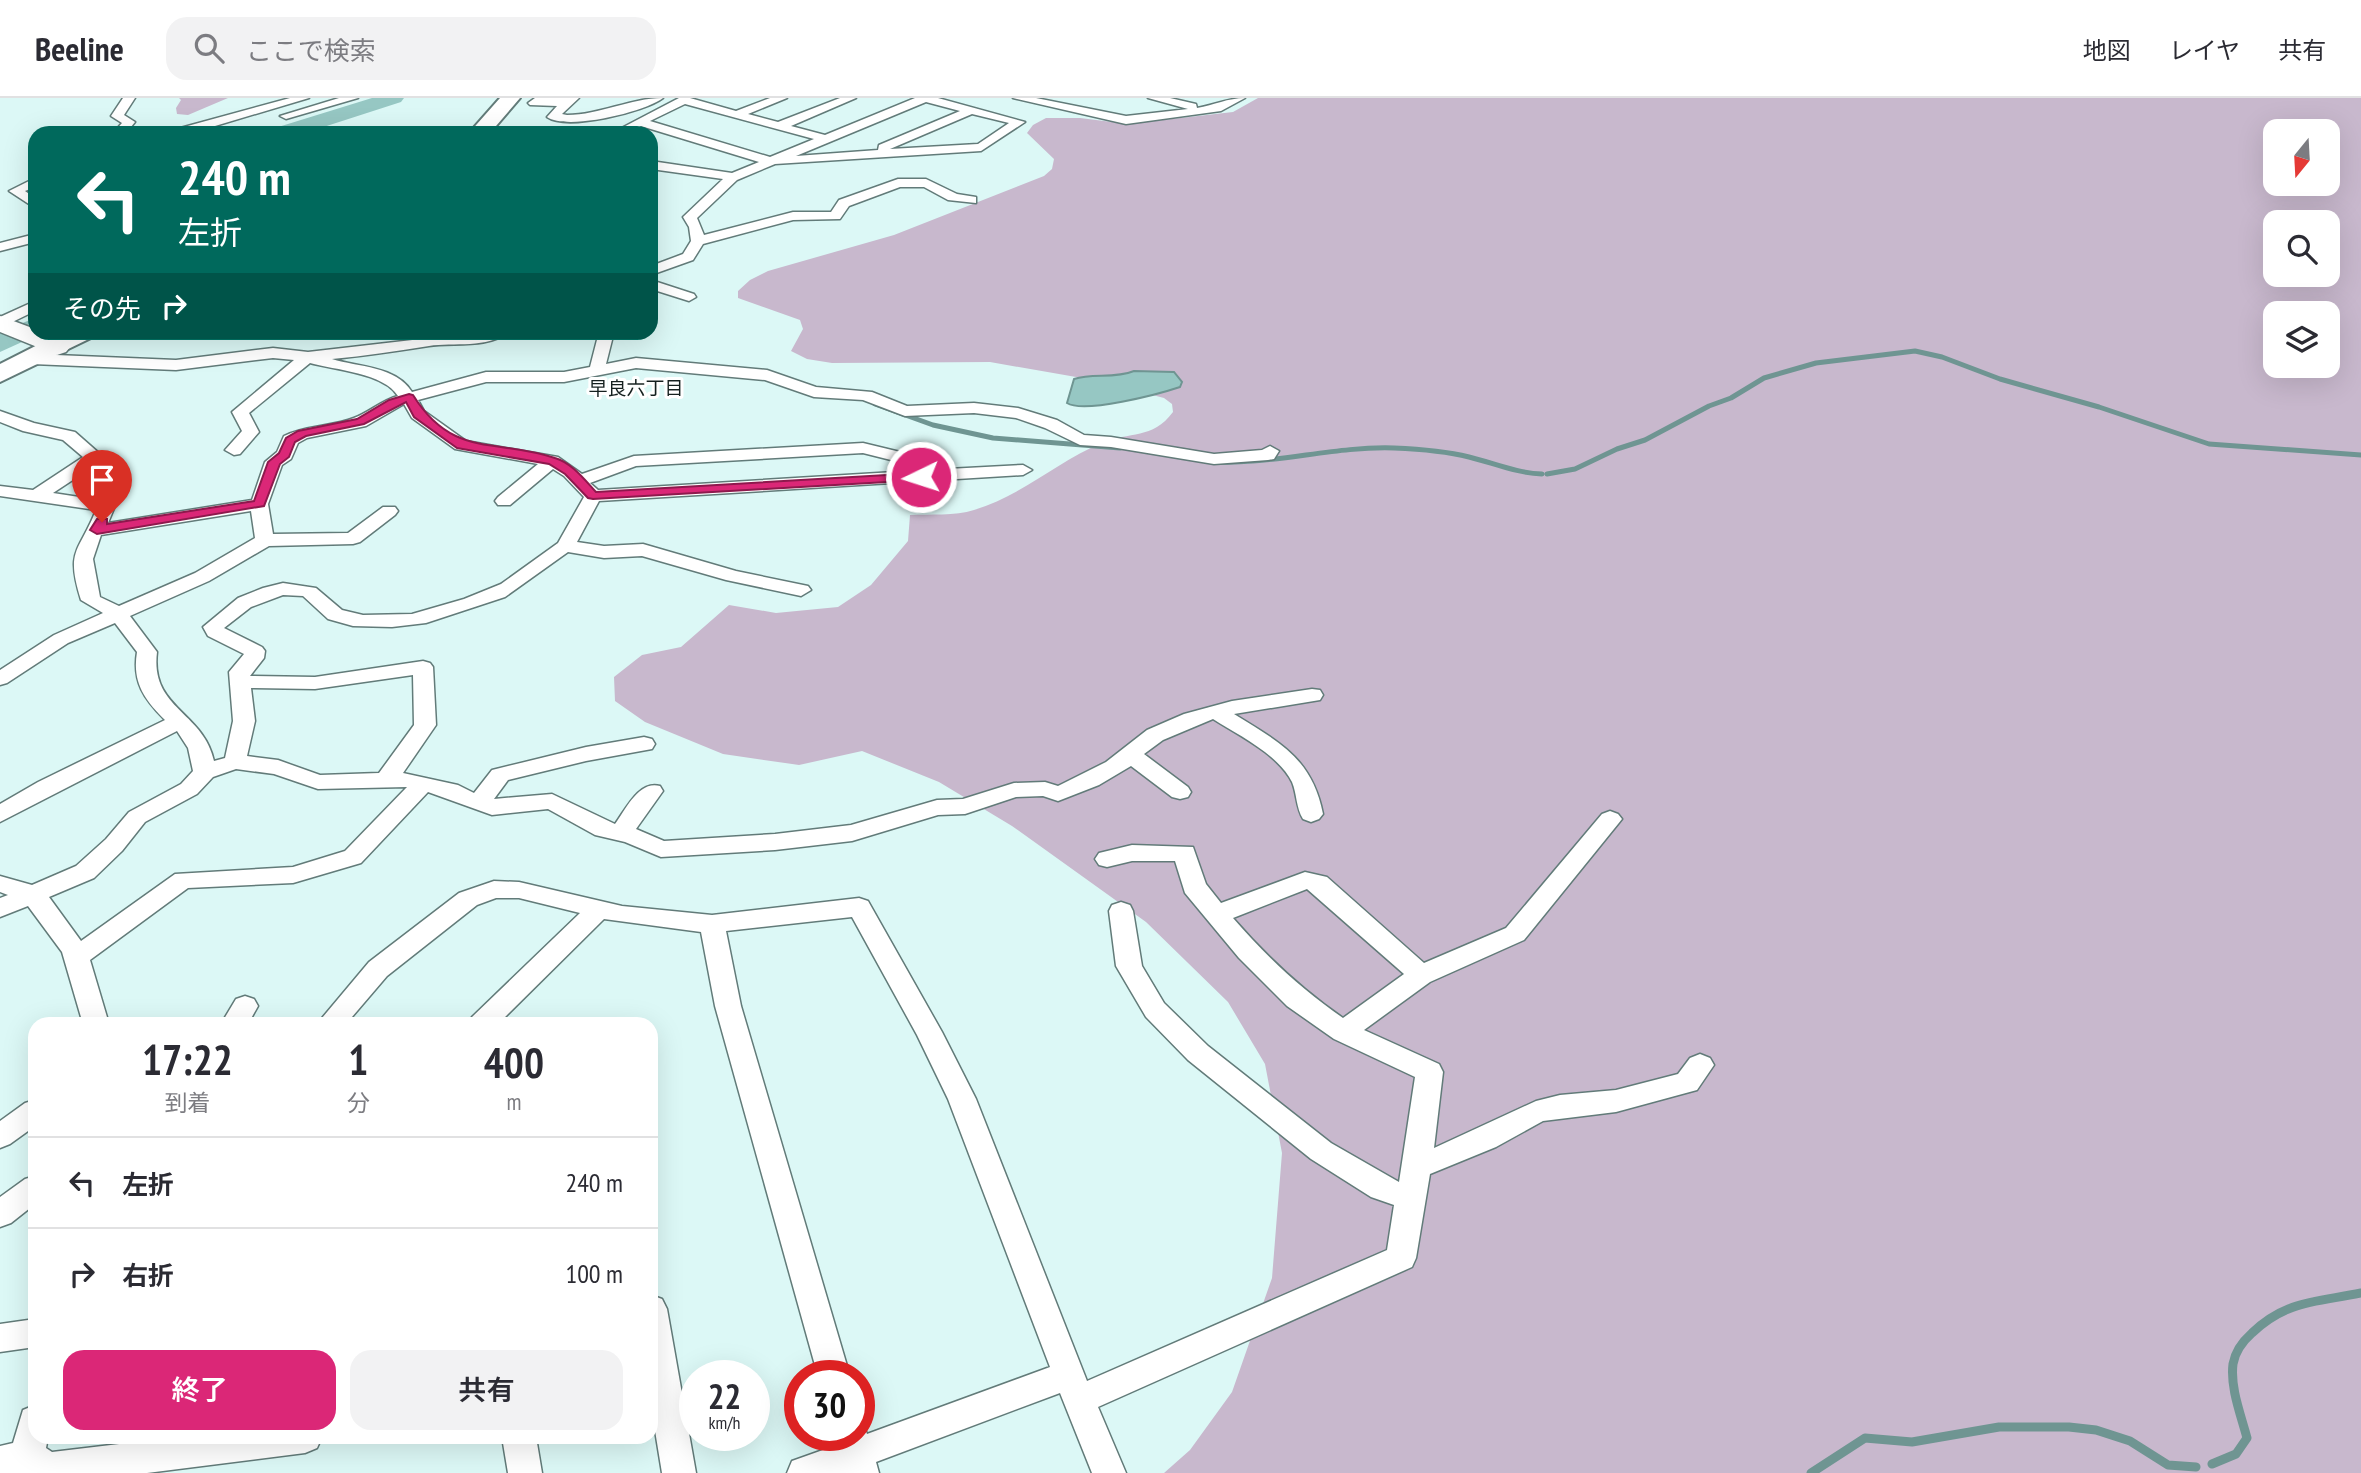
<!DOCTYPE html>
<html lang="ja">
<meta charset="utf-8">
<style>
body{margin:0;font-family:"PT Sans Narrow","Noto Sans JP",sans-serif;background:#f2f2f3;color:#2b2b33;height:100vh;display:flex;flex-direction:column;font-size:26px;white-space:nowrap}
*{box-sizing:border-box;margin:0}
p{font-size:23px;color:#7c7c81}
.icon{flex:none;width:38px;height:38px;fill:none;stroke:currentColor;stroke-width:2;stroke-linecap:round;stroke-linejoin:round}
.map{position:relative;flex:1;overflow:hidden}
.panel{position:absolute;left:28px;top:919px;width:630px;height:427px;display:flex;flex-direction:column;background:#fff;border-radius:21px;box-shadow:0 7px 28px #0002}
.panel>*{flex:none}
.hud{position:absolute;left:28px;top:28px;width:630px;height:214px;border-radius:21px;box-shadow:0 7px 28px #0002;background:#00695c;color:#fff;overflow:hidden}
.needle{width:46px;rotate:198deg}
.controls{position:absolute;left:2263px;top:21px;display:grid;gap:14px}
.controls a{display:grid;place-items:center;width:77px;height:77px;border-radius:14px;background:#fff;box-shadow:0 7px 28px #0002;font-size:35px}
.speed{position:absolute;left:679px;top:1262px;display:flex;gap:14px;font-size:35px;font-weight:700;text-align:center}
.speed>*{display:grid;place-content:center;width:91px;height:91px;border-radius:50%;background:#fff;box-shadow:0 7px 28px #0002;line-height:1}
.speed small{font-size:18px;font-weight:400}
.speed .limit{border:10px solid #d22;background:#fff;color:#111}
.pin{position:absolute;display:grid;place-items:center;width:60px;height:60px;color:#fff;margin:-72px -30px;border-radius:50% 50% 50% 0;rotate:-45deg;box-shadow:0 0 7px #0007}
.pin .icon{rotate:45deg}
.me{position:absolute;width:77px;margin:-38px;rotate:266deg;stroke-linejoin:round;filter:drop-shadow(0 0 5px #0008)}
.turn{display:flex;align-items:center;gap:24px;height:147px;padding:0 35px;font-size:32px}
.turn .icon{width:91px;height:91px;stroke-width:2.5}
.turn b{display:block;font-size:49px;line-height:60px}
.then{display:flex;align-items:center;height:66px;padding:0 35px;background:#0003;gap:14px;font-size:26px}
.eta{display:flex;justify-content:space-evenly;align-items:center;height:119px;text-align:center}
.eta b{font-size:42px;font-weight:600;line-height:49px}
.button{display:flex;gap:14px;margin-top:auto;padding:14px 35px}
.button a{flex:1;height:80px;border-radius:21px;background:#db2777;color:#fff;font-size:28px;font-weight:600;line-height:80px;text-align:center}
.button a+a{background:#f2f2f3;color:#2b2b33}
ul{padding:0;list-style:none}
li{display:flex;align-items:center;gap:21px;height:91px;padding:0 35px;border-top:2px solid #e1e1e2}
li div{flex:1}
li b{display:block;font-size:26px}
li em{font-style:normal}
header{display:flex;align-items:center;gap:42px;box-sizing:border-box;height:98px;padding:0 35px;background:#fff;border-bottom:2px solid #e1e1e2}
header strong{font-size:33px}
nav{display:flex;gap:38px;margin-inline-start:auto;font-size:24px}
.search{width:490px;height:63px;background:#f2f2f3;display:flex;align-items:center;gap:18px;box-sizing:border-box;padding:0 24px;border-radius:21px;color:#7c7c81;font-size:26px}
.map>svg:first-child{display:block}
</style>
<header>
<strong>Beeline</strong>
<div class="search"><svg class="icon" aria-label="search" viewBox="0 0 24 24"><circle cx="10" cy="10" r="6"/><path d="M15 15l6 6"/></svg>ここで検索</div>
<nav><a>地図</a><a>レイヤ</a><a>共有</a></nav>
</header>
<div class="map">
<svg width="2361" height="1375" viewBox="0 0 2361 1375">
<rect width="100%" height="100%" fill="#dcf8f6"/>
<path fill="#c8b8cd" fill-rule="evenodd" d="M179,0H228L188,17L177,16L176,10L181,2Z
M1258,0H2361V1375H1164L1190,1352L1232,1294L1272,1180L1282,1055L1265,966L1228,904L1146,824L1012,728L939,684L862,653L799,667L723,656L645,624L615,603L614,579L642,557L681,549L729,507L776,515L838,509L871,487L908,443L910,417C930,416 955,418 974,412C1023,397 1058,363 1102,345C1130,333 1152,342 1173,314L1172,306L1164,300L1099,283L990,264L832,265L807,261L791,253L803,231L800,222L738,200V193L750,182L768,173L894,137L1044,78L1052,71L1054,61L1027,35L1033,27L1046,20H1080L1128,26L1233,14ZM2275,33H2328V86H2275ZM2275,124H2328V177H2275ZM2275,215H2328V268H2275Z"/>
<path fill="#96c7c3" stroke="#6f9592" stroke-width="2" d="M1134,273L1174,274L1182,284L1180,289C1159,296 1084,316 1067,305L1074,281C1093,275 1114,281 1134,273Z"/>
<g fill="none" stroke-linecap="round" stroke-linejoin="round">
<path stroke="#6f9592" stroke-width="5" d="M875,306L933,327L993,340L1120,350
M1218,364C1277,366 1335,348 1394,350C1419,351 1445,353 1469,359C1494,365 1516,375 1542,376
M1547,376L1575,371L1617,351L1645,342L1709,308L1731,300L1764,280L1816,265L1915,253L1942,259L2000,281L2099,309L2209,346L2361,357"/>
<path stroke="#6f9592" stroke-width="9" d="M2212,1366L2236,1356L2247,1340C2241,1317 2230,1290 2233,1266C2235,1254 2243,1243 2252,1235C2286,1202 2318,1204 2361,1195
M1811,1375L1865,1340L1912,1344L1999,1329H2069L2096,1332L2130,1343L2168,1367L2196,1369"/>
<path fill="#96c7c3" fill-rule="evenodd" d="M372,0H404L401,4L305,35H272L275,30Z
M35,220V234H44L0,254V234Z"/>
<g stroke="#627b79" stroke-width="3">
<path id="minor" d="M123,0H135L124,17L135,24L126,35H113L122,25L111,18Z
M290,0H309L195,34L162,35Z
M339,0H358L286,21L280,18Z
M535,0H579L562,16L567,17C600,17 630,0 663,0C645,14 567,33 547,19L557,8L530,7L528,5Z
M679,0H690L736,13L770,0H787L748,16L778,24L840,0H856L791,28L825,37L915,0H938L1025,24L981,53L775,66L737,82L697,120L704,137L793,114H831L839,102L898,81H926L957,96L976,99V105L948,102L924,89H900L849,108L840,121L793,122L703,146L693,162L651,177V168L683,156L691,143L689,129L683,119L723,81L651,71V63L732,75L759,64L641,28L627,35H612ZM926,4L960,13L879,47L878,52L796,58ZM685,6L814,41L770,59L650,23ZM972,16L1009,25L978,46L890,51Z
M1013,0H1036L1126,18L1188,11L1148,0H1170L1196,6L1197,10C1214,7 1228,0 1245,0L1221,13L1126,26Z
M35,80V89L25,93L35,100V110L9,93Z
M35,136V144L0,153V145Z
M651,182L694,196L696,199L689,203L651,191Z
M35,203V213L0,230V219Z
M482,234H508C488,251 453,244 429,248C397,253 365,258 332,261C358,269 396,268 412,294L486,274H564L590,269L599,234H614L606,266L636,260L767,272L816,289L872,294L907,308L974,305L1018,310L1057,322L1084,337L1111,339L1214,356L1262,352L1270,348L1279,353L1274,361L1268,362L1214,366L1111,349L1080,347L1045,330L1016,320L974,315L905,318L863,302L814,299L765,282L636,270L564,284H486L418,302L424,313L466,343L558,359L582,376L634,358L863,345L925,360L929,372L1023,367L1032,372L1023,377L599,403L577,444L604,448L643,446L736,473L808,488L811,492L801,498L726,482L642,458L604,460L568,454L505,499L426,525L392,529L353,528L328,521L303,498L283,497L251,509L224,530L262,549L265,553L264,560L250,578L315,579L423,563L430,565L433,569L436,627L403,675L458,687L474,695L492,672L586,649L644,639L652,641L655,646L652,651L586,663L508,682L494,701L552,696L615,726C626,711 639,682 660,688L663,693L636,731L664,743L775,736L851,727L937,702L963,701L1014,685L1045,684L1058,688L1106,664L1147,632L1184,616L1232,603L1312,591L1320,592L1323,597L1320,602L1234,616C1279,644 1312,660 1323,716L1319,721L1311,724L1303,721C1296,710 1297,696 1292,684C1278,656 1238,637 1213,621L1163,642L1144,656L1188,689L1191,694L1188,699L1180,701L1172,699L1131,668L1099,687L1058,703L1043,698L1016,699L965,716L938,717L852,743L775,752L661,759L625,744L595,737L548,711L492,717L428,694L361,765L293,785L188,790L90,862L109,926H83L62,854L28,808L0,819V800L8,797L0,794V778L32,787L76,768L106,741L129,714L181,686L193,673L188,650L177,633L0,724V706L38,684L165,622C144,601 132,584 137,554L115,525L68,545L7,585L0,587V572L54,537L103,515L81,502C65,451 79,455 96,412L0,398V388L33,392L83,359L63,342L23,333L0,324V313L34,325L75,334L100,356L103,360L100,364L53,395L112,404L115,408L108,425L252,402L265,364L277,354L284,338C306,327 331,329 354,320C370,314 382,302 398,298C384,275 335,272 310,265L249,315L259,334L240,356L234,357L225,352L242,333L232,314L294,262L273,260L176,272L32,266L24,261L32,256L176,262L273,250L308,254ZM404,306L412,320L455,351L538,366L498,399L495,403L498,407H510L553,371L564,378L584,399L558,445L501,486L464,501L412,516L363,517L342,512L316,490L283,485L263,490L238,500L203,529L208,538L244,556L229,574L233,623L225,660L214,663C203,613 150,611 157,554L130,518L209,483L269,448L353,446L360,444L395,417L398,413L395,409H383L348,435L273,436L268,406L282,367L291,361L298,345L307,340L366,328ZM863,355L911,367V373L598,392L590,385L636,368ZM251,413L255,440L195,475L119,508L100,499L93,461L101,437ZM413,577L414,627L379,675L320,677L278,662L247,658L255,623L251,590L315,591ZM236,671L274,676L318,691L407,689L345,753L293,769L175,776L81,843L49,799L94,780L122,753L145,724L197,696L213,679Z
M1610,713L1618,716L1622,721L1618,726L1524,842L1430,884L1364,932L1439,966L1443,974L1434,1050L1536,1003L1560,997L1616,992L1678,976L1690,960L1700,956L1710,960L1714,967L1697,992L1616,1014L1543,1023L1496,1049L1430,1076L1416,1160L1412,1169L1098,1309L1126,1375H1092L1060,1295L876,1364L879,1375H787L792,1363L837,1347L834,1337H859V1324L863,1326L867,1336L1050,1269L948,1001L917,937L852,819L726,833L741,908L850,1278H818L715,908L701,834L604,821L498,926H468L472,919L580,815L519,800H496L477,807L387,878L346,926H317L369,864L459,795L494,783L519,784L622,808L712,817L859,800L868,803L942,934L976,1001L1087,1283L1387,1152L1394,1107L1371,1099L1311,1061L1188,962L1146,919L1116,868L1109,813L1112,807L1121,804L1130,807L1133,813L1142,868L1164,905L1208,948L1331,1045L1399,1084L1415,979L1334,941L1287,908L1239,860L1185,795L1175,763H1132L1107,769L1099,767L1095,761L1099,755L1132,747L1193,749L1206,786L1221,805L1305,774L1327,779L1424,865L1506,830L1602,716ZM1307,791L1404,876L1343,920C1301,891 1266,858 1233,820Z
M245,898L254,901L258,908L248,926H221L236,901Z
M35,1002V1028L10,1046L0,1050V1023L25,1005Z
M35,1078V1106L11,1125L0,1129V1099L25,1081Z
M651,1197L662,1201L667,1211L696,1375H662L651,1308Z
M35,1221V1249L0,1254V1226Z
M35,1307V1339H48L46,1350L52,1354L178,1339H322L317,1350L305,1355L147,1375H0V1348L13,1345L23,1312Z
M502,1339H536L542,1375H508Z"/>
</g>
<g stroke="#627b79" stroke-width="3">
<path id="primary" d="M0,218L35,231V234C47,234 63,239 70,249L66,254L57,257L0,234Z"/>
</g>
<g stroke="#627b79" stroke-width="4">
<path id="trunk" d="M500,0H520L490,35H469Z
M63,234H97L93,239L0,284V266Z"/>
</g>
<use href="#minor" fill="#fff" fill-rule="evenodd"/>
<use href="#primary" fill="#fff" fill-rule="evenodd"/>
<use href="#trunk" fill="#fff" fill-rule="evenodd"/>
</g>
<path fill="#db2777" stroke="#8e194d" stroke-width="2" d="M409,296L413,297C453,361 496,340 555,360C572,365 584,381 596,394L921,375L928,379L921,382L593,401L588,400L565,376L549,366L457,350L414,319L406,304L364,326L306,338L295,344L289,359L280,366L264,408L97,436L90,432L97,421H107V426L254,403L268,364L279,355L286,340L298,333L357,321L389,302Z"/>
<g text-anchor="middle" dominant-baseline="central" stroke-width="6" stroke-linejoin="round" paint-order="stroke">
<g font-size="19" fill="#15201f" stroke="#fff">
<text x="636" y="290">早良六丁目</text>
</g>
</g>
</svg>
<div class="controls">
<a><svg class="needle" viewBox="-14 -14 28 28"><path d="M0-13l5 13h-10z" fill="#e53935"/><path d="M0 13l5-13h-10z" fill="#7c7c81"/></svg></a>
<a><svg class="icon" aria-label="search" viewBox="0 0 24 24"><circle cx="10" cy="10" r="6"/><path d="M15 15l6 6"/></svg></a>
<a><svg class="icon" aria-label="layers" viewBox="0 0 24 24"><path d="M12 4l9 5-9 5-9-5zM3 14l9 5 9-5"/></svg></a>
</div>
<div class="speed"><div>22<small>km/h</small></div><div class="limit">30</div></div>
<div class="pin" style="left:102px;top:424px;background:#d93025"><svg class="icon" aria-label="arrive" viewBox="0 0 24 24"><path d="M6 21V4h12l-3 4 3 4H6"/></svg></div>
<svg class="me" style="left:921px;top:379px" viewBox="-20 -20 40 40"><circle r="17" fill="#db2777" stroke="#fff" stroke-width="3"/><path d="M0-11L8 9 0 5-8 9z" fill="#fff"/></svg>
<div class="hud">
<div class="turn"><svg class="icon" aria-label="left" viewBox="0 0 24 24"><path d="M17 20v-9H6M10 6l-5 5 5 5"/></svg><div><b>240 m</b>左折</div></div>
<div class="then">その先<svg class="icon" aria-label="right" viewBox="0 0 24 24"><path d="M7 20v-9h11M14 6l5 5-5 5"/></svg></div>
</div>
<section class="panel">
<div class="eta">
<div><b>17:22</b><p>到着</p></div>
<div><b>1</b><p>分</p></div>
<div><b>400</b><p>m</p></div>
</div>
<ul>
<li><svg class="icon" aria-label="left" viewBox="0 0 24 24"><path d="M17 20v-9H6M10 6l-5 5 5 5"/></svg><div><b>左折</b></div><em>240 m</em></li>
<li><svg class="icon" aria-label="right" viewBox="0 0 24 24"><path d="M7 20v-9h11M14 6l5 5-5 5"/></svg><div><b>右折</b></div><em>100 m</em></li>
</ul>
<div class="button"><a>終了</a><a>共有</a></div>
</section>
</div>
